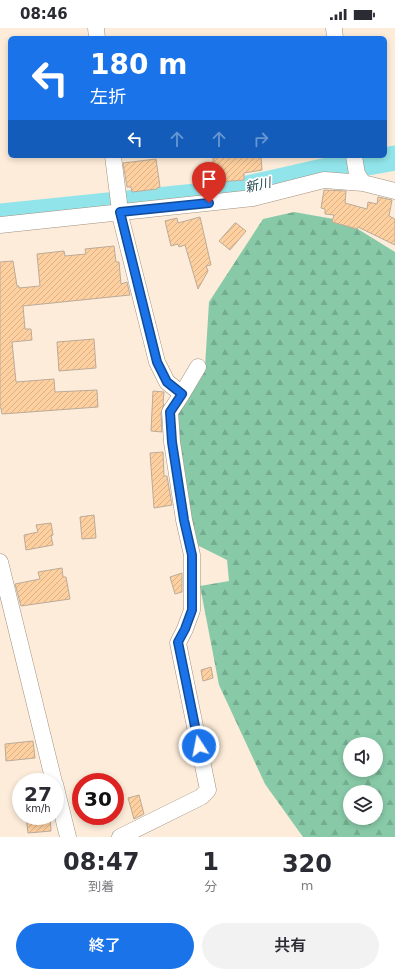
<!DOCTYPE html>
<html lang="ja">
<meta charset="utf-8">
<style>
body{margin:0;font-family:"DejaVu Sans","Noto Sans JP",sans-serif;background:#f2f2f3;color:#2b2b33;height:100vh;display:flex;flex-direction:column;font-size:15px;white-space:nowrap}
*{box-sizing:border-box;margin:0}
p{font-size:13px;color:#7c7c81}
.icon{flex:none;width:22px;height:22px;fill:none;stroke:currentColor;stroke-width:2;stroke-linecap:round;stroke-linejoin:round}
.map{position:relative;height:809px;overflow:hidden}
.details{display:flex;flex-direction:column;background:#fff;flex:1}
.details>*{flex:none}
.hud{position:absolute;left:8px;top:8px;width:379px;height:122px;border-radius:6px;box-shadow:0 2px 6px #0003;background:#1a73e8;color:#fff;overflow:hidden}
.tools{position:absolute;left:343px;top:709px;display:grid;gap:8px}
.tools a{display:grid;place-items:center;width:40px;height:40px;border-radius:50%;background:#fff;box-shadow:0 2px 6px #0003;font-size:20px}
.speed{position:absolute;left:12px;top:745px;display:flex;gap:8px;font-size:20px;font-weight:700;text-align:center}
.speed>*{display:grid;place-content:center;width:52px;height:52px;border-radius:50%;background:#fff;box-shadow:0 2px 6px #0003;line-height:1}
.speed small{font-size:10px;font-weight:400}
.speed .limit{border:6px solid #d22;background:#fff;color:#111}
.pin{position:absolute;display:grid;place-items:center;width:34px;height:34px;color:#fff;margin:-41px -17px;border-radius:50% 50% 50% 0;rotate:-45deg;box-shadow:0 0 4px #0007}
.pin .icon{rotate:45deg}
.me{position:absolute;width:44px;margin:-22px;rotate:349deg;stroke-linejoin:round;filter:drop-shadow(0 0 3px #0008)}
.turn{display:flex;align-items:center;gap:14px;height:84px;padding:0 16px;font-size:18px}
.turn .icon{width:52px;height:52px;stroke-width:2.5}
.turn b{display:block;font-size:28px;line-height:34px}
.lanes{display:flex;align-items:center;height:38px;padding:0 16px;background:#0003;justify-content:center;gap:20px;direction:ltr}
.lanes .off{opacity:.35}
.eta{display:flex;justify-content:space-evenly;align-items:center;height:68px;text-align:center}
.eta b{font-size:24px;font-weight:600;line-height:28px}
.button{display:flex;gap:8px;margin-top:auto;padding:8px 16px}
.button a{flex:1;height:46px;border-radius:24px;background:#1a73e8;color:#fff;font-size:16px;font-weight:600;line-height:46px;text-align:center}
.button a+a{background:#f2f2f3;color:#2b2b33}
.status{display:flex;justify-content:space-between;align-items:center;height:28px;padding:0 20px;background:#fff;direction:ltr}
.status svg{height:11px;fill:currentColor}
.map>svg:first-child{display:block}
</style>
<div class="status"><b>08:46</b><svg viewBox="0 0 49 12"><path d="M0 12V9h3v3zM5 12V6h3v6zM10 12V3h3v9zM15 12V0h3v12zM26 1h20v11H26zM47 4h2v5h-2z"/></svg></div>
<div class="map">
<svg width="395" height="809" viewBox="0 0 395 809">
<defs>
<pattern id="forest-firs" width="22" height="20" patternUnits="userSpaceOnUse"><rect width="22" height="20" fill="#88caa8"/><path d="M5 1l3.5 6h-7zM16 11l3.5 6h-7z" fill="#74ac8f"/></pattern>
<pattern id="building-hatch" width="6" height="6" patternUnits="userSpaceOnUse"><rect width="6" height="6" fill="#fed09f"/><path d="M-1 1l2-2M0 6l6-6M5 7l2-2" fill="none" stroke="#d9b188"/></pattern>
</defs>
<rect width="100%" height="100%" fill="#fdecd9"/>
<path fill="url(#forest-firs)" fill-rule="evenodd" d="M294,184L345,193L395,224V809H303L265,756L219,657L200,558L229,553L227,532L189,513L171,394L205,339L209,274L263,191ZM350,716H376V742H350ZM350,764H376V790H350Z"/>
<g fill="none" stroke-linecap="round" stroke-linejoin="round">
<path stroke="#91e5ea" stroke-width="25" d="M0,188L225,165L323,143L395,130"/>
</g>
<path fill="url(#building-hatch)" stroke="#bcab99" d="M235,128H261L262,142L244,145V152L218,154L217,148H211L210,136L213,135V130Z
M156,131L160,159L157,160V161L132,164L131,159H127L123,135Z
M324,162L346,163L345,175L367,181L368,174L377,176L378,169L392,172L389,188L395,191V217L358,199L357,201L332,194L334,187L325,186V181L321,180Z
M200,189L211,237L206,238L208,243L198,261L185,217L179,219L178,216L171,218L165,193L177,190L178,195Z
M235,195H236L246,203L230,222L219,213Z
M114,218L116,234H119L121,256L127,254L130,267L23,278L25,301H31L32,312L12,314L16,354L54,351L55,364L97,362L98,379L2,386L1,380H0V234L13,233L17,258H19V260L40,258L37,226L64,223L65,228L86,226L85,221Z
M94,311L96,340L59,343L57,314Z
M153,363L164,364L163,375L164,376L161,385L162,404L151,403Z
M163,424L164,448H167L172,477L154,480L150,425Z
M94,487L96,510L82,511L80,489Z
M51,495L53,507L51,508L53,517L26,522L24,507L38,504L36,497Z
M62,540L63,549H66L70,571L21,578L15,556L40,551L38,544Z
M182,545V564L175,566L170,549Z
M211,639L213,650L203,653L201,642Z
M33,713L35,730L6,733L5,716Z
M139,767L144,786L134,791L128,770Z
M26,788H50L51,803L28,805Z"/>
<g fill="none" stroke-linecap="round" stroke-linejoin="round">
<g stroke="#a1917f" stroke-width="17">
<path id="minor" d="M96,0L97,10
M334,0L335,10
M113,128L121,191L157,334L167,354L182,366
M354,128L357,146L363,155L395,163
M0,197L253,170L324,152L363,155
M0,534L54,754
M55,756L68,809
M120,809L201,769L208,762L178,615L185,601L192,582V527L184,492L172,414L170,384L182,366L198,339"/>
</g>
<use href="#minor" stroke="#fff" stroke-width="16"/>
</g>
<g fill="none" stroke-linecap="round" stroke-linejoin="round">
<g stroke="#114b97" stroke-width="10">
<path id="route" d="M199,718L178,614L185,601L192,582V527L184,492L172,414L170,384L182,366L167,354L157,334L120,184L209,175"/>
</g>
<use href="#route" stroke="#1a73e8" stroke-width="7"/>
</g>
<g text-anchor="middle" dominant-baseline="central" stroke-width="3.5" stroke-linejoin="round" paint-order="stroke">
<g font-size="13" font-style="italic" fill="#21484b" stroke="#fff">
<text transform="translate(258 157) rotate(-13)">新川</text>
</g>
</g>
</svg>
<div class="tools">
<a><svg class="icon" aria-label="sound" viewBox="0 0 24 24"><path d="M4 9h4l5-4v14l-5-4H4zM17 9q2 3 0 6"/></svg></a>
<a><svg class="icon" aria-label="layers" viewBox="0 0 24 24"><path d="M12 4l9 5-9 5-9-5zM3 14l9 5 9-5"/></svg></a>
</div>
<div class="speed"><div>27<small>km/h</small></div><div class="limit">30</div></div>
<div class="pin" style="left:209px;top:175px;background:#d93025"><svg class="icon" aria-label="arrive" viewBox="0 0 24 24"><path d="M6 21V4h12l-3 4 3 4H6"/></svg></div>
<svg class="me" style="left:199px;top:718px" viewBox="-20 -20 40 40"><circle r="17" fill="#1a73e8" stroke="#fff" stroke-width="3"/><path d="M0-11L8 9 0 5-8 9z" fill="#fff"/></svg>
<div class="hud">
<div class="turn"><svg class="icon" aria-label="left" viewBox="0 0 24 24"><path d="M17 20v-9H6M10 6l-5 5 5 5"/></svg><div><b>180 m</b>左折</div></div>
<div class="lanes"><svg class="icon" aria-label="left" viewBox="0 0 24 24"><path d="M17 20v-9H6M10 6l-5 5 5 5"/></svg><svg class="icon off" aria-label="ahead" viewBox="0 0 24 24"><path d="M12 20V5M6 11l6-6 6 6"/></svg><svg class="icon off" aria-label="ahead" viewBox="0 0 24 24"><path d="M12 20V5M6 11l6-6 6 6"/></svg><svg class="icon off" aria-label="right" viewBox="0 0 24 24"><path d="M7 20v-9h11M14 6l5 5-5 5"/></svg></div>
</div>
</div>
<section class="details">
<div class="eta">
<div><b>08:47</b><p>到着</p></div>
<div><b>1</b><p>分</p></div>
<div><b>320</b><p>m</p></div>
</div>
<div class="button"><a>終了</a><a>共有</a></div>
</section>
